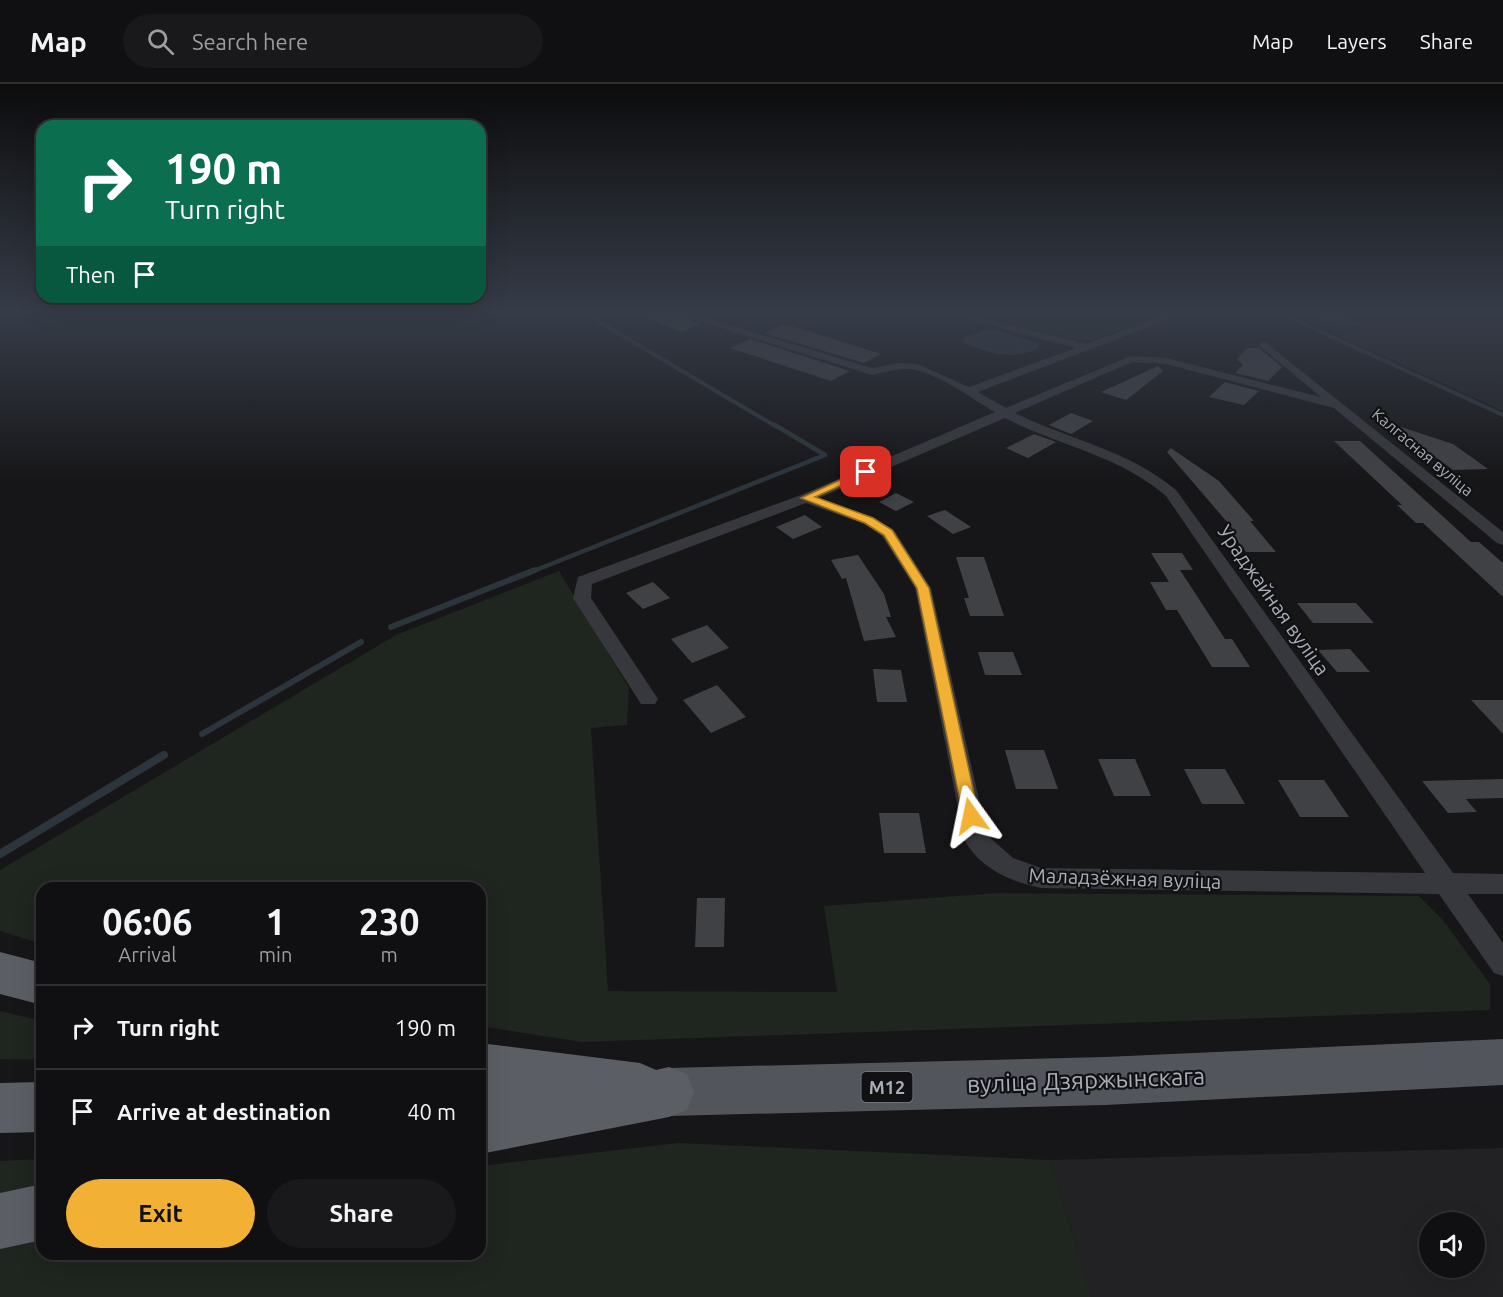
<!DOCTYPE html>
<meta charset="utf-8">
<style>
body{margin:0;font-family:Ubuntu,sans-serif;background:#19191b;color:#f1f3f6;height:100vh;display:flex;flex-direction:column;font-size:22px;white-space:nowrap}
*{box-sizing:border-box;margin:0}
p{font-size:20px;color:#9c9d9f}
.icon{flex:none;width:33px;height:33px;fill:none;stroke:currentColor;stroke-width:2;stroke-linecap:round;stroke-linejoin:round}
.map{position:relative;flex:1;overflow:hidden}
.sheet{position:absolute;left:36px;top:798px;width:450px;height:378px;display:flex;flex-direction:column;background:#101012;border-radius:18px;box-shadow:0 6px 24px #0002,0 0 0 2px #303032}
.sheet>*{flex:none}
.hud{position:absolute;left:36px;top:36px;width:450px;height:183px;border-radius:18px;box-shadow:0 6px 24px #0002,0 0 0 2px #303032;background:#0b6e4f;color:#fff;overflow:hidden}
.fabs{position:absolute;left:1419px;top:1128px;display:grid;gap:12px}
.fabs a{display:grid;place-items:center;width:66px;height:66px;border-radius:50%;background:#101012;box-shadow:0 6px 24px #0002,0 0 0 2px #303032;font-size:30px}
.pin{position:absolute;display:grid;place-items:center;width:51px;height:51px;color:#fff;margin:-26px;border-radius:12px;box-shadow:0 3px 9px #0006}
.me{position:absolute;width:66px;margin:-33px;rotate:348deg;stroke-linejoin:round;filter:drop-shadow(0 0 4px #0008)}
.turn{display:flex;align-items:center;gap:21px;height:126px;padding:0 30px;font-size:27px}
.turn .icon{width:78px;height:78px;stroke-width:2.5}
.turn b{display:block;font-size:42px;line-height:51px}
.then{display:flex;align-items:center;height:57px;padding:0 30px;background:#0003;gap:12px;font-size:22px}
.eta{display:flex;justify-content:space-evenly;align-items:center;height:102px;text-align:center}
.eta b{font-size:36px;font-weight:700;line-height:42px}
.action{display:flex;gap:12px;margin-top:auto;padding:12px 30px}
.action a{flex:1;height:69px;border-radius:36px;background:#f2b134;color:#111;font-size:24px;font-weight:700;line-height:69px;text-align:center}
.action a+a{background:#19191b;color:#f1f3f6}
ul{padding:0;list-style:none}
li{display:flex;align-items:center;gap:18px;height:84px;padding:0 30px;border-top:2px solid #303032}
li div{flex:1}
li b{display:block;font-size:22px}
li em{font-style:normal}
header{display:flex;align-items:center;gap:36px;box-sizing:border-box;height:84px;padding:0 30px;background:#101012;border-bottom:2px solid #303032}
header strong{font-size:28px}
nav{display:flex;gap:33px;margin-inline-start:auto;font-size:21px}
.search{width:420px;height:54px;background:#19191b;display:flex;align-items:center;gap:15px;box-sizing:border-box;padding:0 21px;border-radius:33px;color:#9c9d9f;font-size:22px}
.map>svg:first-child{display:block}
</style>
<header>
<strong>Map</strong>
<div class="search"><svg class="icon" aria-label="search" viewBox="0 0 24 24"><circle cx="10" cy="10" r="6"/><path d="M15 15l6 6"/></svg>Search here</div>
<nav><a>Map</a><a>Layers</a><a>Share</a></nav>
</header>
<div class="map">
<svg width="1503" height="1213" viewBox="0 0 1503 1213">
<rect width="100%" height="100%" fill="#161618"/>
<path fill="#222225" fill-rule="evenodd" d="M1290,229H1503V327Z
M1503,1064V1213H1092L1050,1076ZM1430,1138H1474V1184H1430Z"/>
<path fill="#1e261f" d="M967,229H1041L1088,238L1103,229H1166L1091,256H1078Z
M559,487L629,604L627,641L591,644L608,907L837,908L824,822L998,809L1419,812L1442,835L1490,900V926L582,958L480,942V804H42V860L0,847V786L396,551Z
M0,927L42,937V975H0Z
M678,1059L1050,1076L1092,1213H0V1160L42,1152V1170H480V1082Z
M42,1075V1111L0,1120V1077Z"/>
<path fill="#2c353c" d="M1308,229H1338L1359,239V242L1337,243Z
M991,245L1038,259V264C1012,278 987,268 961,258L965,253Z"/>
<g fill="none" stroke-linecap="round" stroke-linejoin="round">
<path stroke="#2c353c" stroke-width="4" d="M584,229L777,343
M1280,229L1503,331"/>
<path stroke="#2c353c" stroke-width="4.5" d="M531,488L825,371L775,341"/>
<path stroke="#2c353c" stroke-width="6" d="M391,543L535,486
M202,650L361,558
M162,673L165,671"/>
<path stroke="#2c353c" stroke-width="8" d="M0,770L164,671"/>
</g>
<path fill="#404145" d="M634,229H671L702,240L680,248Z
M785,240L792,242L881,270L864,279L764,249Z
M750,255L850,287L831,297L730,264Z
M1247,264H1259L1282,283L1268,297L1235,289L1243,281L1237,275Z
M1158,282L1163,287L1126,316L1101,308Z
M1225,298L1259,307L1244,321L1209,313Z
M1071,329L1093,337L1071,350L1049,341Z
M1401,343L1453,360L1488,385L1453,386L1399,346Z
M1034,350L1056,358L1028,374L1006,364Z
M1334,357H1360L1471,458H1479L1503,479V513L1423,439H1416L1397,421H1402Z
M1171,364L1219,397L1254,437H1250L1276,468H1246L1228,445H1233L1167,368Z
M896,409L914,418L896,427L879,418Z
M945,426L971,443L953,450L927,432Z
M805,431L822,443L793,455L776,443Z
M1151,469H1182L1193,486H1180L1225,555H1232L1250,583H1212L1177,526H1166L1150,498H1169Z
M858,471L884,510L891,533H886L896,553L864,557L846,494L842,495L831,476Z
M956,473H984L1004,532H970L964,514H969Z
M653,498L670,514L643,525L626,509Z
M1297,519H1356L1374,539H1313Z
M707,541L729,564L692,579L671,555Z
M1350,565L1370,588H1337L1318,566Z
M978,568H1013L1022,591H985Z
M873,585L901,586L907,618H877Z
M717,601L746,633L711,649L683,616Z
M1471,616H1503V650Z
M1005,666H1044L1058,705H1016Z
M1098,675H1135L1151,712H1114Z
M1184,685H1225L1245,720H1202Z
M1503,695V714L1466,715L1477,728L1448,729L1422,697Z
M1278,696H1324L1349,733H1300Z
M879,729H919L926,769H884Z
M697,814H725L724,863H695Z"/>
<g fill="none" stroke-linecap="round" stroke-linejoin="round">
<path fill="#37383d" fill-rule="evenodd" d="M673,229H689L872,284L900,279L917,280L969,303L1076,264L945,229H963L1086,260L1170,229H1185L978,308L1006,324L1131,272L1166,274L1321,313L1261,263V259L1265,258L1503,448V461L1497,459L1334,324L1166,280L1132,278L1015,329C1069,356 1129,366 1176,406L1453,789L1503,790V810H1468L1503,859V892L1494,889L1439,810L1041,804C1011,798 979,784 964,755L915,504L882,452L864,440L806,419L592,500L591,514L658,615L655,620H641L573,514L578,493L801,411L995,328C972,315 937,288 910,285C897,284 884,289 872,291ZM1005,334C1059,362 1119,371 1166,412L1425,789L1041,784L1013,774L987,751L931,504L894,446L874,434L819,414Z"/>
<path fill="#53555c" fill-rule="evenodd" d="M1503,955V1001L1105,1021L669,1032L652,1025L645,1008L652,991L669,984L1105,973Z"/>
<path fill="#5b5e65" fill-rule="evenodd" d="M0,868L42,879V921L0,910Z
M480,959L640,979L656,986L669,983L687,990L694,1008L687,1026L669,1033L480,1070Z
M42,998V1048L0,1049V999Z
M42,1100V1156L0,1165V1109Z"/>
</g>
<linearGradient id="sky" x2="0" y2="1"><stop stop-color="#0c0c0d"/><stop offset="0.57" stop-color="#363c48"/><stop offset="1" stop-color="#363c48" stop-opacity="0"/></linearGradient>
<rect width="1503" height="399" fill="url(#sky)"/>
<path fill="#f2b134" stroke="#9d7322" stroke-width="1.5" d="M862,386L871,388L815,413L873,434L892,446L929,504L979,732L971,738L963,732L917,504L884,451L865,439L801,414Z"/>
<g text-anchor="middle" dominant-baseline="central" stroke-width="4.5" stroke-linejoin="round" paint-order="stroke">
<g font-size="16" fill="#a8adb8" stroke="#111113">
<text transform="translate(1423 368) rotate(40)">Калгасная вуліца</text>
</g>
<rect fill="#111113" stroke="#7b7e86" stroke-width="1.5" x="861.5" y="988" width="51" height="30" rx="4.5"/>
<g font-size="18" font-weight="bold" fill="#a8adb8">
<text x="887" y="1003">М12</text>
</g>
<g font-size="20" fill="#a8adb8" stroke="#111113">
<text transform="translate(1274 516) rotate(55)">Ураджайная вуліца</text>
<text transform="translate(1125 794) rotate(2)">Маладзёжная вуліца</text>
</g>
<g font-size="24" fill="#a8adb8" stroke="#111113">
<text transform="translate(1086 996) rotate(-2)">вуліца Дзяржынскага</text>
</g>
</g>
</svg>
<div class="fabs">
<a><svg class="icon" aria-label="sound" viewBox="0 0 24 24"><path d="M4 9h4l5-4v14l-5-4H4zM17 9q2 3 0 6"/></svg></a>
</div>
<div class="pin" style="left:866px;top:388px;background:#d93025"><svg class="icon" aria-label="arrive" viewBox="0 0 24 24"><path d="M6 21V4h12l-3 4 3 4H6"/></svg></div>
<svg class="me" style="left:971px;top:732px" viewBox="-20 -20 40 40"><path d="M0-17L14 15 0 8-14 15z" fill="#f2b134" stroke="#fff" stroke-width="4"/></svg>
<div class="hud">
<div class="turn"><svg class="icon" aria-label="right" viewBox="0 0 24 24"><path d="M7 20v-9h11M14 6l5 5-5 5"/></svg><div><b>190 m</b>Turn right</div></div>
<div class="then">Then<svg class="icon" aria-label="arrive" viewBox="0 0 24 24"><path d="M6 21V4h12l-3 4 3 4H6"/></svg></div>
</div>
<section class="sheet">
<div class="eta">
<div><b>06:06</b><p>Arrival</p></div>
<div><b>1</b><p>min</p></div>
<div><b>230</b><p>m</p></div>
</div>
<ul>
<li><svg class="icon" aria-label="right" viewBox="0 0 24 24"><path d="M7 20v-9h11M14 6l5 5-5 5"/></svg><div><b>Turn right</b></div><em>190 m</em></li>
<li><svg class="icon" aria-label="arrive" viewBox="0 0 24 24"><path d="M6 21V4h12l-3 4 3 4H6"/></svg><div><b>Arrive at destination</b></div><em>40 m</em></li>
</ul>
<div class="action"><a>Exit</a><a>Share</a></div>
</section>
</div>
